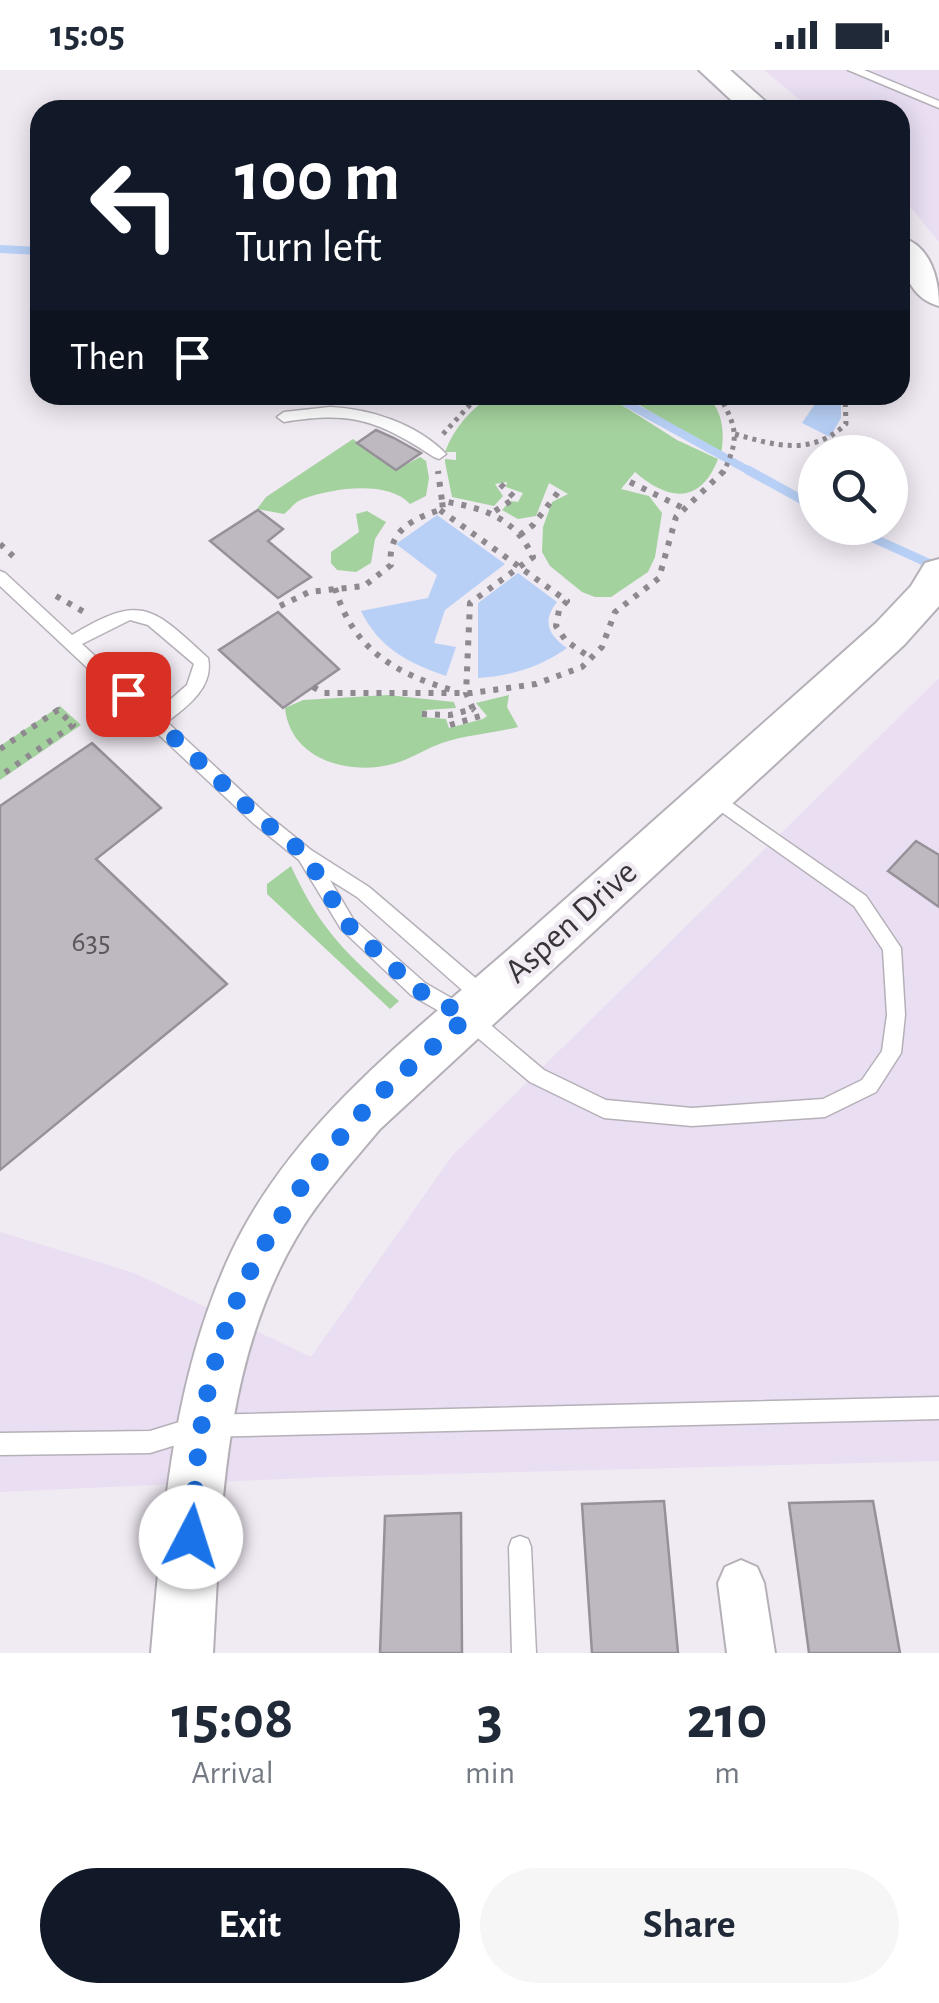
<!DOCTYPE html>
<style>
body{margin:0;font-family:"Alegreya Sans",sans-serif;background:#f6f6f7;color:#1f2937;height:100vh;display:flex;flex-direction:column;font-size:38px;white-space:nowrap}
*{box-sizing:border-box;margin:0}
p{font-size:32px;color:#747a83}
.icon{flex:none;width:55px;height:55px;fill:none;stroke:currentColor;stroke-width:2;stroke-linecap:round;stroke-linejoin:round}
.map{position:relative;height:1583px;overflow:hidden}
.sheet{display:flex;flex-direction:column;background:#fff;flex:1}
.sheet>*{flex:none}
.top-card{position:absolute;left:30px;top:30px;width:880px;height:305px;border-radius:30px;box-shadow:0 5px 25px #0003;background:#111827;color:#fff;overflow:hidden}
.buttons{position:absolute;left:798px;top:365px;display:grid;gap:20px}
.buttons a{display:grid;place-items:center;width:110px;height:110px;border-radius:50%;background:#fff;box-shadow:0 5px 25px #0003;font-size:50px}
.pin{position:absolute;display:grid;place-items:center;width:85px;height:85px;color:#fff;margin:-42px;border-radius:20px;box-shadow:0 5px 15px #0006}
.me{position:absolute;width:110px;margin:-55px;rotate:5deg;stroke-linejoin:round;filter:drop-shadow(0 0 8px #0008)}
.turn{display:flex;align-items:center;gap:35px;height:210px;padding:0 40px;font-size:45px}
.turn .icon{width:130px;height:130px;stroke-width:2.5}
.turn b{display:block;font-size:70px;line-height:85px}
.then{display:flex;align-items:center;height:95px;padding:0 40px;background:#0003;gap:20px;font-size:38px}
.eta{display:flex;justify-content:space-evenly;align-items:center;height:170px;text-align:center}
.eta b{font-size:60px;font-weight:600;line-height:70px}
.action{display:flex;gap:20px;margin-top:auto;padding:20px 40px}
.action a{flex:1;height:115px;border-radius:60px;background:#111827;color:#fff;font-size:40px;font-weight:600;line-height:115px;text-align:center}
.action a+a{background:#f6f6f7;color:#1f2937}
.status{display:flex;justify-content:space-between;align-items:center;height:70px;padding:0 50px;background:#fff;direction:ltr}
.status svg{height:28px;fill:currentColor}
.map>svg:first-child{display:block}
</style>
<div class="status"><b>15:05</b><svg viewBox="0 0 49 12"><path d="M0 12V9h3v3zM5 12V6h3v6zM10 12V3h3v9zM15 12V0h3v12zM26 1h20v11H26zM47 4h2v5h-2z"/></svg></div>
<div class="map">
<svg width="939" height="1583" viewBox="0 0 939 1583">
<rect width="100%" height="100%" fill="#f0eaf3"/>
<path fill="#e9def2" d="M764,0H939V172L900,124V40H812Z
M939,608V1391L325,1407L0,1422V1162L134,1203L311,1287L452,1086Z"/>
<path fill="#a4d29e" d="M491,325H606L677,370L718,389C700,436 667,430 635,402L621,419L649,426L662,443L655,487L648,502L611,527H595L582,522L550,496L542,482L543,457L552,432L568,424L549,413L536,446L518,449L502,440L510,431L518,432L523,423L506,417L507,412L495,414L503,426L494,436L452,427L445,392V389L456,390V382H445C454,357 471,340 491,325Z
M623,325H706C723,340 725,363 721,384Z
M353,369L396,400L420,387L426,391L429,408L426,426L410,434C388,410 333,418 303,429C294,432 291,439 284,444L257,439L266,427Z
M367,441L386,452L375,469L371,493L356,502L337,500L331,493V482L359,462L356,444Z
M388,625L454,632L456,638L426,640L422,647L446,649L449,658L483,649L487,646L476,633L509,625L507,637L518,657C494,663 466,665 442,673C425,679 411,689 393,694C348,706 290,689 285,638L303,630Z
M60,636L81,655L0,710V676Z
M291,796C322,863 346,882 399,931L390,939L267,824V814Z"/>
<path fill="#b8d0f6" d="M821,325L841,328V348L830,367L802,353Z
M437,445L505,494L445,540L434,573L456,577L446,606C408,593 379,578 361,541L428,528L437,505L396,474Z
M518,503L557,532C542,551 548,565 567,578C540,597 511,606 478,608V533Z"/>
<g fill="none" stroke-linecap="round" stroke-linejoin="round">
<path stroke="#b8d0f6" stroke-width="8" d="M0,179L40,181
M612,325L753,403"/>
<path stroke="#b8d0f6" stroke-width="9" d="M748,400L815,437
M851,458L939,498"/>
</g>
<path fill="#beb9c1" stroke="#969198" stroke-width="2.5" d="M376,360L394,368L421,383L396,400L357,373Z
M258,440L283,459L268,471L311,507L278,528L210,471Z
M278,542L339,599L283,638L219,580Z
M92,673L161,738L96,789L227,914L0,1100V736Z
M916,771L939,785V837L888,801Z
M664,1431L678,1583H592L582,1434Z
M873,1431L900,1583H809L789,1433Z
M461,1443L462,1583H380L385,1446Z"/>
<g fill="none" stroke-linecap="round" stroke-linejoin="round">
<g stroke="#b5b0b8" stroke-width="3">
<path id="service" d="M848,0H864L939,31V38Z
M330,337C371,339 417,354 446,384L439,389L434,387C377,350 352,341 284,352L277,347L284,342Z
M0,501L5,503L72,565C142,523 152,537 208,588C214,617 188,636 167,652L265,743L311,780L369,817L493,923L495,929L493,935L486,937L479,935L357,827L330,810L353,849L425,913L474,941L544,1000L606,1030L692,1038L823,1029L862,1010L882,981L887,945L883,880L854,836L706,731L704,726L706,721L712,719L866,826L901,878L905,945L901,983L876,1022L825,1047L692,1056L604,1048L530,1012L460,953L411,925L341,859L299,790L253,753L0,516ZM130,550L148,555L194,594L187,615L156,642L82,574Z
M939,1327V1349L202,1367L150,1383L0,1385V1363L150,1361L202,1345Z
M520,1466L528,1469L531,1477L536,1583H512L509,1477L512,1469Z"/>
</g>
<g stroke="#b5b0b8" stroke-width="4">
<path id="minor" d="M741,1490L757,1497L764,1513L775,1583H727L718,1513L725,1497Z"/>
</g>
<g stroke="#b5b0b8" stroke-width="4">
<path id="tertiary" d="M699,0H730L775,40H742Z
M900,167C931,175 939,209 939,236C908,228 900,195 900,167Z
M939,489V536L904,575L380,1059C351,1094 319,1128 296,1168C223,1293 221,1442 213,1583H151C163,1446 172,1311 230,1185C292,1051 418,960 525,865C642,761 759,657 876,553L911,516L925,493Z"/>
</g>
<path stroke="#8d898f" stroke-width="5" stroke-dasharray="4 5" stroke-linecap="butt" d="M719,325C737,358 740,368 723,403
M443,364L479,325
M735,364C776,376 812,386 846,354L845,325"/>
<path stroke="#8d898f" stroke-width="6" stroke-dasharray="5 8" stroke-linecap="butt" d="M630,412L683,438
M440,440L567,531L559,540L556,556L566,571L591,588
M495,441L515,428L497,411
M520,465L533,455L559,421
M0,474L14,487
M335,518C353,580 396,604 455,621
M56,526L84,542
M280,536L309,522L364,516L391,495C387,460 414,448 443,439L442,431
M313,617L324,623H472L536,614L582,597L602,577L615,542L659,508L676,447L725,400
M422,644L450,645L473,639L466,623L470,533L533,487C515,447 483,438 442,431L438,401
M450,655L480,646L473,639
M0,679L58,640L73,655L0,706"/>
<use href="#service" fill="#fff" fill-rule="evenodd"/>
<use href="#minor" fill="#fff" fill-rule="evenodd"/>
<use href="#tertiary" fill="#fff" fill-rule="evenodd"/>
</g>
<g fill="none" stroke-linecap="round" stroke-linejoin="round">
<path stroke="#1a73e8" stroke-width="18" stroke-dasharray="0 32.4" d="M128,624L259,748L305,784L347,854L418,920L467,947C432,979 392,1009 360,1045C286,1125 227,1222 206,1330C197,1374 195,1422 191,1467"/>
</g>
<g text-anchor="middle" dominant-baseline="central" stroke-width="9" stroke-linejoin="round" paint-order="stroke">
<g font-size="30" fill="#5a565b">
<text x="91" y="872">635</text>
</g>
<g font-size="35" fill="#383539" stroke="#f0eaf3">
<text transform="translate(571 852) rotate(-42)">Aspen Drive</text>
</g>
</g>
</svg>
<div class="buttons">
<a><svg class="icon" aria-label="search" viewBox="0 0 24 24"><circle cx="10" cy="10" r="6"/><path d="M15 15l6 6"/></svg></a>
</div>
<div class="pin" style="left:128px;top:624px;background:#d93025"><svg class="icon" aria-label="arrive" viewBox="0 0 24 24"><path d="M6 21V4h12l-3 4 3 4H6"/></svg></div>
<svg class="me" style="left:191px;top:1467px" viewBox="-20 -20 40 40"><circle r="19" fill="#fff"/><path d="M0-13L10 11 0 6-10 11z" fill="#1a73e8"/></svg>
<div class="top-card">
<div class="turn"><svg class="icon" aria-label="left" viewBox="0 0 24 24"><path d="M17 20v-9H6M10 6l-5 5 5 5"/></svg><div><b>100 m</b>Turn left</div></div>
<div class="then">Then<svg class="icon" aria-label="arrive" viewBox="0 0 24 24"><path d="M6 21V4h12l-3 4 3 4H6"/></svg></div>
</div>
</div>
<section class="sheet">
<div class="eta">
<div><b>15:08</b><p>Arrival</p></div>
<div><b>3</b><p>min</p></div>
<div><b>210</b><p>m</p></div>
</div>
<div class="action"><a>Exit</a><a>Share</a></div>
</section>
